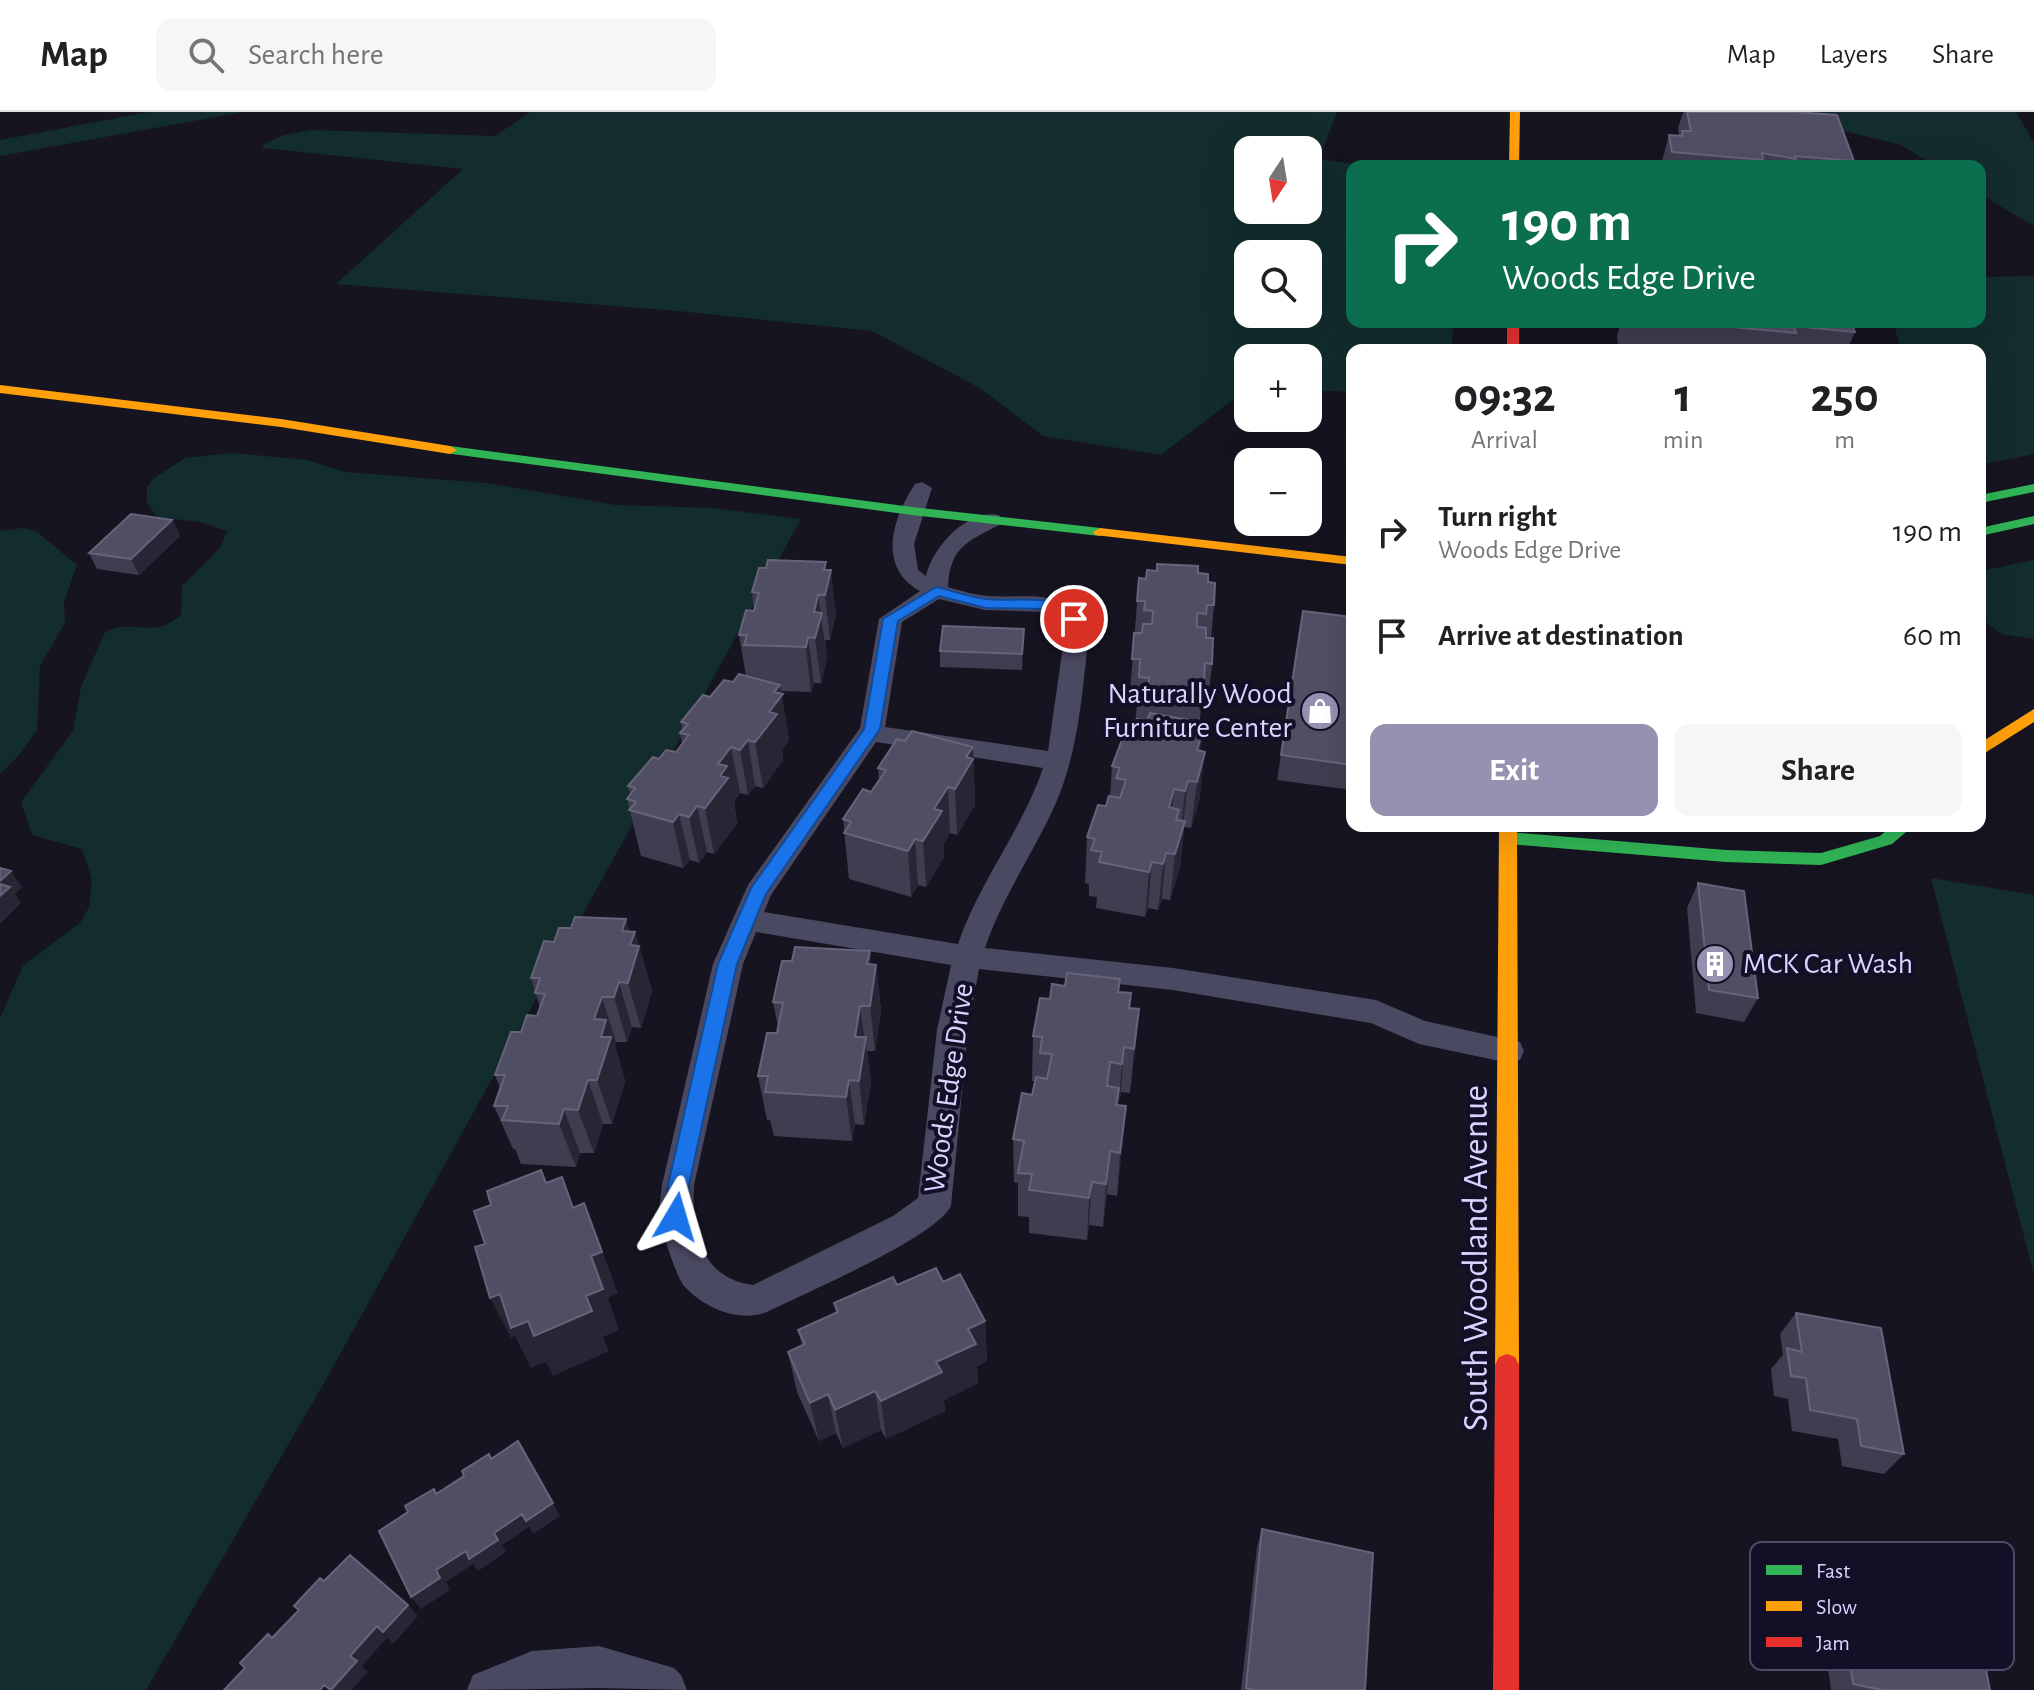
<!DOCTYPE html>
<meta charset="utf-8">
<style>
body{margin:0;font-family:"Alegreya Sans",sans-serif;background:#f6f6f6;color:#202124;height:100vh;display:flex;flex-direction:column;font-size:30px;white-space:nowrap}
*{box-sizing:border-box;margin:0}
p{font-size:26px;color:#757577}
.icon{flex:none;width:44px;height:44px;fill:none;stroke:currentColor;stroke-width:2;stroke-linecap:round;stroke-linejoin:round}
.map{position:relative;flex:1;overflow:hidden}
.details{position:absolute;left:1346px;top:232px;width:640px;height:488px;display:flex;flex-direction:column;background:#fff;border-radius:16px;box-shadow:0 8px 32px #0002}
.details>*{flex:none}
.banner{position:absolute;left:1346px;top:48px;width:640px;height:168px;border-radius:16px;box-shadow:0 8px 32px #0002;background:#0b6e4f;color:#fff;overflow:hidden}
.needle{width:52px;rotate:192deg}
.buttons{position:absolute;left:1234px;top:24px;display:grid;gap:16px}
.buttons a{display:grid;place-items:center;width:88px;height:88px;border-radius:16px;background:#fff;box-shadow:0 8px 32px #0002;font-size:40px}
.pin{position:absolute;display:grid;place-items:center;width:68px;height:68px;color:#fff;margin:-34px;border:4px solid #fff;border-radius:50%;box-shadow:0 2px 8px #0007}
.me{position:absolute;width:88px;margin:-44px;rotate:7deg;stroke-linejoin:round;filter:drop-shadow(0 0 6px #0008)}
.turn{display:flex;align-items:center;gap:28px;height:168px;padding:0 24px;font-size:36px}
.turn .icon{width:104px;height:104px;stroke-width:2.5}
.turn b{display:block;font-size:56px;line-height:68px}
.eta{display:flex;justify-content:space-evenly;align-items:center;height:136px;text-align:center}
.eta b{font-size:48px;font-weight:600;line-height:56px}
.primary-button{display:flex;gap:16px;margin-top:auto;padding:16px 24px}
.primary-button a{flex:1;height:92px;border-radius:16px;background:#9591b1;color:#fff;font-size:32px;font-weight:600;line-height:92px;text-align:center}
.primary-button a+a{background:#f6f6f6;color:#202124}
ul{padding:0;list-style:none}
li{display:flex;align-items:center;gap:24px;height:104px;padding:0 24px}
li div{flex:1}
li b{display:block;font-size:30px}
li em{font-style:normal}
header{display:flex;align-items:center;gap:48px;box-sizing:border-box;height:112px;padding:0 40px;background:#fff;border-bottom:2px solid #e0e0e0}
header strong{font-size:38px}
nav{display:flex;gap:44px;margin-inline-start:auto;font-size:28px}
.search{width:560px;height:72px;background:#f6f6f6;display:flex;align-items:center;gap:20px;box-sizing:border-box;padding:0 28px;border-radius:16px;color:#757577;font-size:30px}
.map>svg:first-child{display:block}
</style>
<header>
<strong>Map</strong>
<div class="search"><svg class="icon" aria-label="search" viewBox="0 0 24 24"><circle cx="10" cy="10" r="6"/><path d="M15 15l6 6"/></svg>Search here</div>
<nav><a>Map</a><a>Layers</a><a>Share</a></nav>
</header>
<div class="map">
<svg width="2034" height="1578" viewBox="0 0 2034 1578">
<rect width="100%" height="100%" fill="#161421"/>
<path fill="#132c2d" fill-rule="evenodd" d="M149,0H243L0,44V28Z
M530,0H1337L1319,47L1368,54H1352V210H1454L1451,238H1352V280L1308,278V246H1248V276L1161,343L1043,324L980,276L872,219L678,199L336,172L463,57L263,36V33L281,24L311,18L495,24ZM1248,38H1308V98H1248ZM1248,142H1308V202H1248Z
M1706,0H2016L2034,31V114L1980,82V54H1935L1901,33L1844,19L1708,7Z
M2034,164V342L1980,353V238H1901L1893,210H1980V165Z
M233,341L307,348L345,360L486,371L616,393L713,396L801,407L328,1264L146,1578H0V906L23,854L80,811L89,795L92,768L82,737L32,723L21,690L73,619L81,575L105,520C136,505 151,529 181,503L182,474L219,437L227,419L200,410L157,405L147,391V375L153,367L185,346Z
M22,416L36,419L77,453L64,491L65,511L40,554L37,618L19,643L0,662V419Z
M2034,448V527L2002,522L1980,506V459Z
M1931,766L2034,783V1163Z"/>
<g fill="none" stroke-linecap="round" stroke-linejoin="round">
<path fill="#4a4962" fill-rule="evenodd" d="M922,370L932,376L914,432L918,458L926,464C932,436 967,396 999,403L1002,408L999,413C966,430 950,436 948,475C961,479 975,483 989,484C1015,486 1050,479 1073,495C1094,511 1087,535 1085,557C1080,604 1074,650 1055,693C1033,742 1002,785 985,836L1173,856L1376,888L1425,909L1520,930L1524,939L1520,948L1509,951L1419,932L1371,911L1173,878L979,857L968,918L951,1094C935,1126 805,1181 767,1200C739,1211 704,1196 684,1174C676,1164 661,1117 659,1104C659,1094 661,1083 662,1073L713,852L748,773L860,616L879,507L920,479C877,455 892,407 915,372ZM939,487L985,498L1046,500L1061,510L1065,520L1048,639L885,615L902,510ZM876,630L1043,656C1022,718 979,770 958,832L764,800L771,783ZM756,820L951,853L937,918L918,1086L893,1104L753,1173C700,1166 692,1119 694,1073L743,852Z
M599,1534L674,1556L681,1563L687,1578L599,1576L467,1578L473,1563L532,1539Z"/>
<path fill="#30b455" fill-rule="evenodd" d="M450,334L912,395L1100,416L1107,420L1100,424L912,403L445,341L443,338Z
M2034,372V380L1980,391V383Z
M2034,404V412L1980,424V416Z
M1892,714H1913L1892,732L1821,753L1726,750L1508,732L1499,726L1508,720L1726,738L1821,741L1880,724Z"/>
<path fill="#ff9f0a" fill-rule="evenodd" d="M1510,0H1520L1519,54H1509Z
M0,273L281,307L450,334L457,338L450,342L281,315L0,281Z
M1100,416L1352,445V453L1095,423L1093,420Z
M2034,597V610L1980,644V631Z
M1499,714H1517L1519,1253L1515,1261L1507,1264L1499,1261L1495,1253Z"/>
<path fill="#e5322d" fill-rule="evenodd" d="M1507,210H1519V238H1507Z
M1507,1242L1515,1245L1519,1253V1578H1493L1495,1253L1499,1245Z"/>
</g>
<path fill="#403d50" d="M1683,0H1795L1854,49L1852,54H1662V49L1669,23L1679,24L1678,16Z
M1621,210H1851L1855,220L1847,238H1660L1618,234L1617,224Z
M172,408L180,424L139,463L97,457L89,441Z
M827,458L836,503L830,528H825L827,546L821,571H814L811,580L781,579L789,628L782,638L783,648L763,676L755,674L748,683L740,681L734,689L737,712L714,742L707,740L699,751L690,748L683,756L641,744L627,687L630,682L628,674L659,647L676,640L682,632L680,621L683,618L681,610L710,585L733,570L746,564L739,523L754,499L752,480Z
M1198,461L1208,470L1214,493L1211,526L1212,552L1207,598L1201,597L1199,615H1195L1194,618L1200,639V686L1191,716L1184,715L1180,755L1170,788L1162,787L1158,798L1148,796L1145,805L1096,796L1097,785L1089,784V772L1085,771L1087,725L1106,694L1110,685L1112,654L1130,626L1135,611L1137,593L1129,592L1139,466L1146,467Z
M1303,499L1352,505V678L1277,668Z
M1024,517L1022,558L940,555V539Z
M905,629L973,635L975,693L957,723L950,721L944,731V745L926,775L918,773L911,785L849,767L843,707L871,680L879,669L878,656Z
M1698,771L1758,886L1744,910L1696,901L1687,796Z
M626,807L629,819L639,834L652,879L641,916L632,915L627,930H616L615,933L625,969L612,1012H603L594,1041H580L576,1055L521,1052L515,1037H513L494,994L500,976L495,963L521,920L537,904L540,896L531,866L554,830L571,816Z
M870,839L871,853H876L881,898L875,939H867L871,970L864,1013L855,1012L852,1029L774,1024L770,1008H767L758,964L777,921L778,915L773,890L792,849Z
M1119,880L1131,881L1130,896L1139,897L1130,981L1121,980L1118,993L1126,994L1117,1084L1107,1082L1103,1115L1089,1113L1087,1128L1029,1121V1105L1018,1104V1071L1014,1070L1013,1027L1032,983L1035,969H1032L1033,924L1050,887Z
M943,1170L985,1209L987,1249L977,1254L978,1271L944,1288L945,1299L886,1327L881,1318L843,1336L836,1321L819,1329L797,1280L788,1240L802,1233L798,1218L836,1201L834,1191L897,1173Z
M1796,1201L1904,1342L1884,1362L1842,1354L1838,1327L1792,1319L1788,1287L1774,1284L1771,1257L1783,1243L1780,1222Z
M1262,1417L1365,1578H1241L1257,1435Z
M1833,1432L1990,1578H1831L1814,1450Z"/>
<path fill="#282635" d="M172,408L180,424L139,463L131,447Z
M826,450L828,470L831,458L836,503L830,528L825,483L824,458Z
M818,483L827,546L821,571L815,526L814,500Z
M1024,517V533L1022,558V542Z
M808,525L814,571L811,580L806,535Z
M780,573L789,628L782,638L783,648L763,676L755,630L769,600L774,580Z
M1203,619L1197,665V638Z
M748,628L755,674L748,683L740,638Z
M731,635L740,681L734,689L737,712L714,742L705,696L718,652Z
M973,635L975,693L957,723L955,677L966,645Z
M1205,640L1200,686L1191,716L1197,670Z
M1188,669L1183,714L1180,725L1185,679Z
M948,675L950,721L944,731V745L926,775L923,729L934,697Z
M1174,677L1170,723L1169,695Z
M697,694L707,740L699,751L689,705Z
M679,702L690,748L683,756L673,710Z
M1185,709L1180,755L1170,788L1175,742Z
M915,727L918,773L911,785L908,739Z
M1166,741L1162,787L1158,798L1163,752Z
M1152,750L1148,796L1145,805L1149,760Z
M11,759L22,775L15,782L21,791L0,812V769Z
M626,807L632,828L635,820L652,879L641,916L628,871L622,819Z
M870,839L873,872L876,853L881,898L875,939L870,894L867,852Z
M619,870L632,915L627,930L614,885Z
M602,885L616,930L615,933L625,969L612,1012L597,968L594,907Z
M860,894L871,970L864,1013L859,969L855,925Z
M1139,897L1135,942L1130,981L1134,937Z
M1124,935L1121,980L1118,996L1122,952Z
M588,968L603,1012L594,1041L578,998Z
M849,968L855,1012L852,1029L846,985Z
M1126,994L1122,1038L1117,1084L1120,1041Z
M564,997L580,1041L576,1055L559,1012Z
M1110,1039L1107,1082L1103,1115L1106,1072Z
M1092,1070L1089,1113L1087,1128L1089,1086Z
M584,1091L618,1181L608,1186L619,1218L603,1225L609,1239L553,1264L546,1250L531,1256L515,1224L511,1226L490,1186L500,1182L586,1184L591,1144Z
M985,1209L987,1249L977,1254L978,1271L944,1288L945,1299L886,1327L881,1289L936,1250L968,1217Z
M875,1279L881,1318L843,1336L835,1298Z
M828,1282L836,1321L819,1329L810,1291Z
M553,1391L560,1404L533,1422L529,1415L502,1433L506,1440L478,1459L473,1452L446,1470L450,1478L421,1497L411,1485L436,1458L494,1421L522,1402Z
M408,1493L418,1504L393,1532L383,1520Z
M377,1514L387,1526L362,1554L368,1560L352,1578H331L350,1544Z"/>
<path fill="#504e63" stroke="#66637b" stroke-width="2" d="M1687,0H1795L1837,3L1854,49L1795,44L1796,47L1762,41L1763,48L1672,40L1669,23L1683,24L1682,19H1691Z
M1681,210H1851L1855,220L1794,214L1796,221Z
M131,402L172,408L131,447L89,441Z
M768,448L826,450L824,458H831L825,483H818L814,500L822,501L815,526L808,525L806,535L744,533L747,523H739L746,498L754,499L759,481L752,480L759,456H766Z
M1157,452L1198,454V461L1208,462V470L1215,471L1214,493H1207L1206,502L1197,501V515L1206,516V526H1213L1212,552L1205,551L1204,569L1193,568V577L1148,574L1149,566L1139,565L1140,547H1132L1134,521H1142L1143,512H1152L1153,499L1144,498L1145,489H1137L1139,466L1146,467L1147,458L1157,459Z
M1303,499L1352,505V653L1281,643Z
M943,514L1024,517L1022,542L940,539Z
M739,562L780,573L774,580L783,582L769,600L777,602L755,630L748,628L740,638L731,635L718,652L727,654L720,664L728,666L705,696L697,694L689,705L679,702L673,710L629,698L636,690L627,687L635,676L628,674L653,645L659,647L666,638L676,640L689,623L680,621L688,612L681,610L703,583L710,585L724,568L733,570Z
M1150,601L1195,609L1193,617L1203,619L1197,638L1205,640L1197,670L1188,669L1185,679L1174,677L1169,695L1179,698L1176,708L1185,709L1175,742L1166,741L1163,752L1152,750L1149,760L1099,750L1102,740L1091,738L1095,727L1087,725L1098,693L1106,694L1109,684L1120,686L1126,668L1116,666L1120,656L1112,654L1123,625L1130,626L1137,607L1147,609Z
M912,619L973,635L966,645L973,647L955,677L948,675L934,697L942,699L923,729L915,727L908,739L844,721L851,710L843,707L863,677L871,680L886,658L878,656L897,627L905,629Z
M0,756L11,759L0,769Z
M1698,771L1744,779L1758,886L1709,878Z
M0,772L10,775L0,784Z
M575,805L626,807L622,819L635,820L630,833L639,834L628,871L619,870L614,885H602L594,907L606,908L601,925H611L597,968H588L578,998L564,997L559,1012L502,1008L508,994H494L505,963H495L511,920H521L527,903L537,904L545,882L535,881L540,866H531L544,829L554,830L559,816H571Z
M795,835L870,839L867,852L876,853L870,894H860L855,925H866L859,969L849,968L846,985L765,980L768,964H758L767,921H777L783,891L773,890L782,849H792Z
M1067,861L1120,867L1118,880L1131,881L1129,896L1139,897L1134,937L1124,935L1122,952L1110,950L1107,974L1119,976L1116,993L1126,994L1120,1041L1110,1039L1106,1072L1092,1070L1089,1086L1029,1078L1032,1062L1018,1061L1024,1029L1013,1027L1022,981L1032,983L1036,965L1047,967L1052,942L1040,941L1042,925L1033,924L1040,886L1050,887L1052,872L1065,874Z
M541,1058L546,1071L562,1065L573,1096L584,1091L602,1140L591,1144L603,1177L586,1184L592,1199L534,1224L528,1209L511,1216L500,1182L490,1186L475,1135L485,1132L474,1099L491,1093L487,1079Z
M936,1156L943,1170L960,1162L985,1209L968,1217L976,1232L936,1250L942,1260L881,1289L875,1279L835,1298L828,1282L810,1291L788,1240L805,1232L798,1218L838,1200L834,1191L893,1165L897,1173Z
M1796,1201L1881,1216L1904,1342L1861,1334L1857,1307L1810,1298L1806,1266L1791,1264L1787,1236L1802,1240Z
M518,1329L553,1391L526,1409L522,1402L494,1421L498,1428L469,1447L466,1439L436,1458L440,1466L411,1485L379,1419L408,1400L405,1394L434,1377L436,1382L464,1364L462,1359L489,1342L491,1347Z
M1262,1417L1373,1441L1365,1578H1254L1246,1576Z
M1833,1432L1966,1459L1990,1578H1882L1853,1572Z
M350,1443L408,1493L383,1520L377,1514L350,1544L357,1549L331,1578L324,1573L320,1578H224L245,1556L240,1551L268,1522L272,1526L299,1498L294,1494L320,1466L324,1469Z"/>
<path fill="#1a73e8" stroke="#114b97" stroke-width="2" d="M936,475C953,479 969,485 986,487C1018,491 1058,478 1081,507L1074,511L1058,500L1046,497L986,496L939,484L898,509L880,617L766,782L737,852L689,1073L683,1111L676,1114L668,1111L665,1105L668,1073L718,852L751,776L864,617L883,507Z"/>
<defs>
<g id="shop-disc" transform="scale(2)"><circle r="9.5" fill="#9591b1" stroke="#130f26"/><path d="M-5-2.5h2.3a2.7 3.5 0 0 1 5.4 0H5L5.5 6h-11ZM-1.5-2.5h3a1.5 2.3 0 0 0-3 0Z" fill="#fff"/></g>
<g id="building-disc" transform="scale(2)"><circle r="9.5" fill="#9591b1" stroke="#130f26"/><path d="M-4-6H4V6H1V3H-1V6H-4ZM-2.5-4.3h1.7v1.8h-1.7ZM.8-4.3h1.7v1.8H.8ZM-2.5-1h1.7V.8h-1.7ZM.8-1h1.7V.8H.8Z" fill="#fff"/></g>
</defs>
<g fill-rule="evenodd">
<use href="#shop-disc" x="1320" y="599"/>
<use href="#building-disc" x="1715" y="852"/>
</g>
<g text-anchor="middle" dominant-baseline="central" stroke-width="8" stroke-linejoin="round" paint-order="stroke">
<g font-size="30" fill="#d9d4ff" stroke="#130f26" text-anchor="end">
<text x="1292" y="582">Naturally Wood<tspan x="1292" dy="34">Furniture Center</tspan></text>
<text x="1743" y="852" text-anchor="start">MCK Car Wash</text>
</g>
<g font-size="30" fill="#d9d4ff" stroke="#130f26">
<text transform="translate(949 976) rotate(-82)">Woods Edge Drive</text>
</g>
<g font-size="36" fill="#d9d4ff" stroke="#130f26">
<text transform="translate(1476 1146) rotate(-90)">South Woodland Avenue</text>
</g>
</g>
<rect x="1750" y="1430" width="264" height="128" rx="12" fill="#130f26" stroke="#4e4a67" stroke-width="2"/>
<rect x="1766" y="1453" width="36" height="10" fill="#30b455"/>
<rect x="1766" y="1489" width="36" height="10" fill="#ff9f0a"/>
<rect x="1766" y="1525" width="36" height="10" fill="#e5322d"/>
<g font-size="22" fill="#d9d4ff">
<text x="1816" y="1466">Fast</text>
<text x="1816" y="1502">Slow</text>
<text x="1816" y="1538">Jam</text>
</g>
</svg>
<div class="buttons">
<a><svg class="needle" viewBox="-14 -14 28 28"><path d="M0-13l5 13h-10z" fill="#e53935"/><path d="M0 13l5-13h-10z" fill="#757577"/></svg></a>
<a><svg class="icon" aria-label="search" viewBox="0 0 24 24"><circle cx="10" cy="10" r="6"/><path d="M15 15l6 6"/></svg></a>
<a>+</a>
<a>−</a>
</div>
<div class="pin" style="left:1074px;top:507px;background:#d93025"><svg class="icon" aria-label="arrive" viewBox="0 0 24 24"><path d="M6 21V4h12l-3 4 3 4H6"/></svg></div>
<svg class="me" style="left:676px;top:1105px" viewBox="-20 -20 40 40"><path d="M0-17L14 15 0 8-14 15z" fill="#1a73e8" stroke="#fff" stroke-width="4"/></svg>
<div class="banner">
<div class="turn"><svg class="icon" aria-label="right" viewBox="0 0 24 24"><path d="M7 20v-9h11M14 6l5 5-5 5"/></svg><div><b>190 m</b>Woods Edge Drive</div></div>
</div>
<section class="details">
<div class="eta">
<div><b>09:32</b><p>Arrival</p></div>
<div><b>1</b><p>min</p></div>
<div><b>250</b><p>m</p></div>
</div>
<ul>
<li><svg class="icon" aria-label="right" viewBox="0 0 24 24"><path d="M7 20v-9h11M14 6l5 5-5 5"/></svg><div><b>Turn right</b><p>Woods Edge Drive</p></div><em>190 m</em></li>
<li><svg class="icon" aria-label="arrive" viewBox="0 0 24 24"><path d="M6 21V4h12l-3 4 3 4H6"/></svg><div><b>Arrive at destination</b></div><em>60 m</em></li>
</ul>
<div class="primary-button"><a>Exit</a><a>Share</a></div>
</section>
</div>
